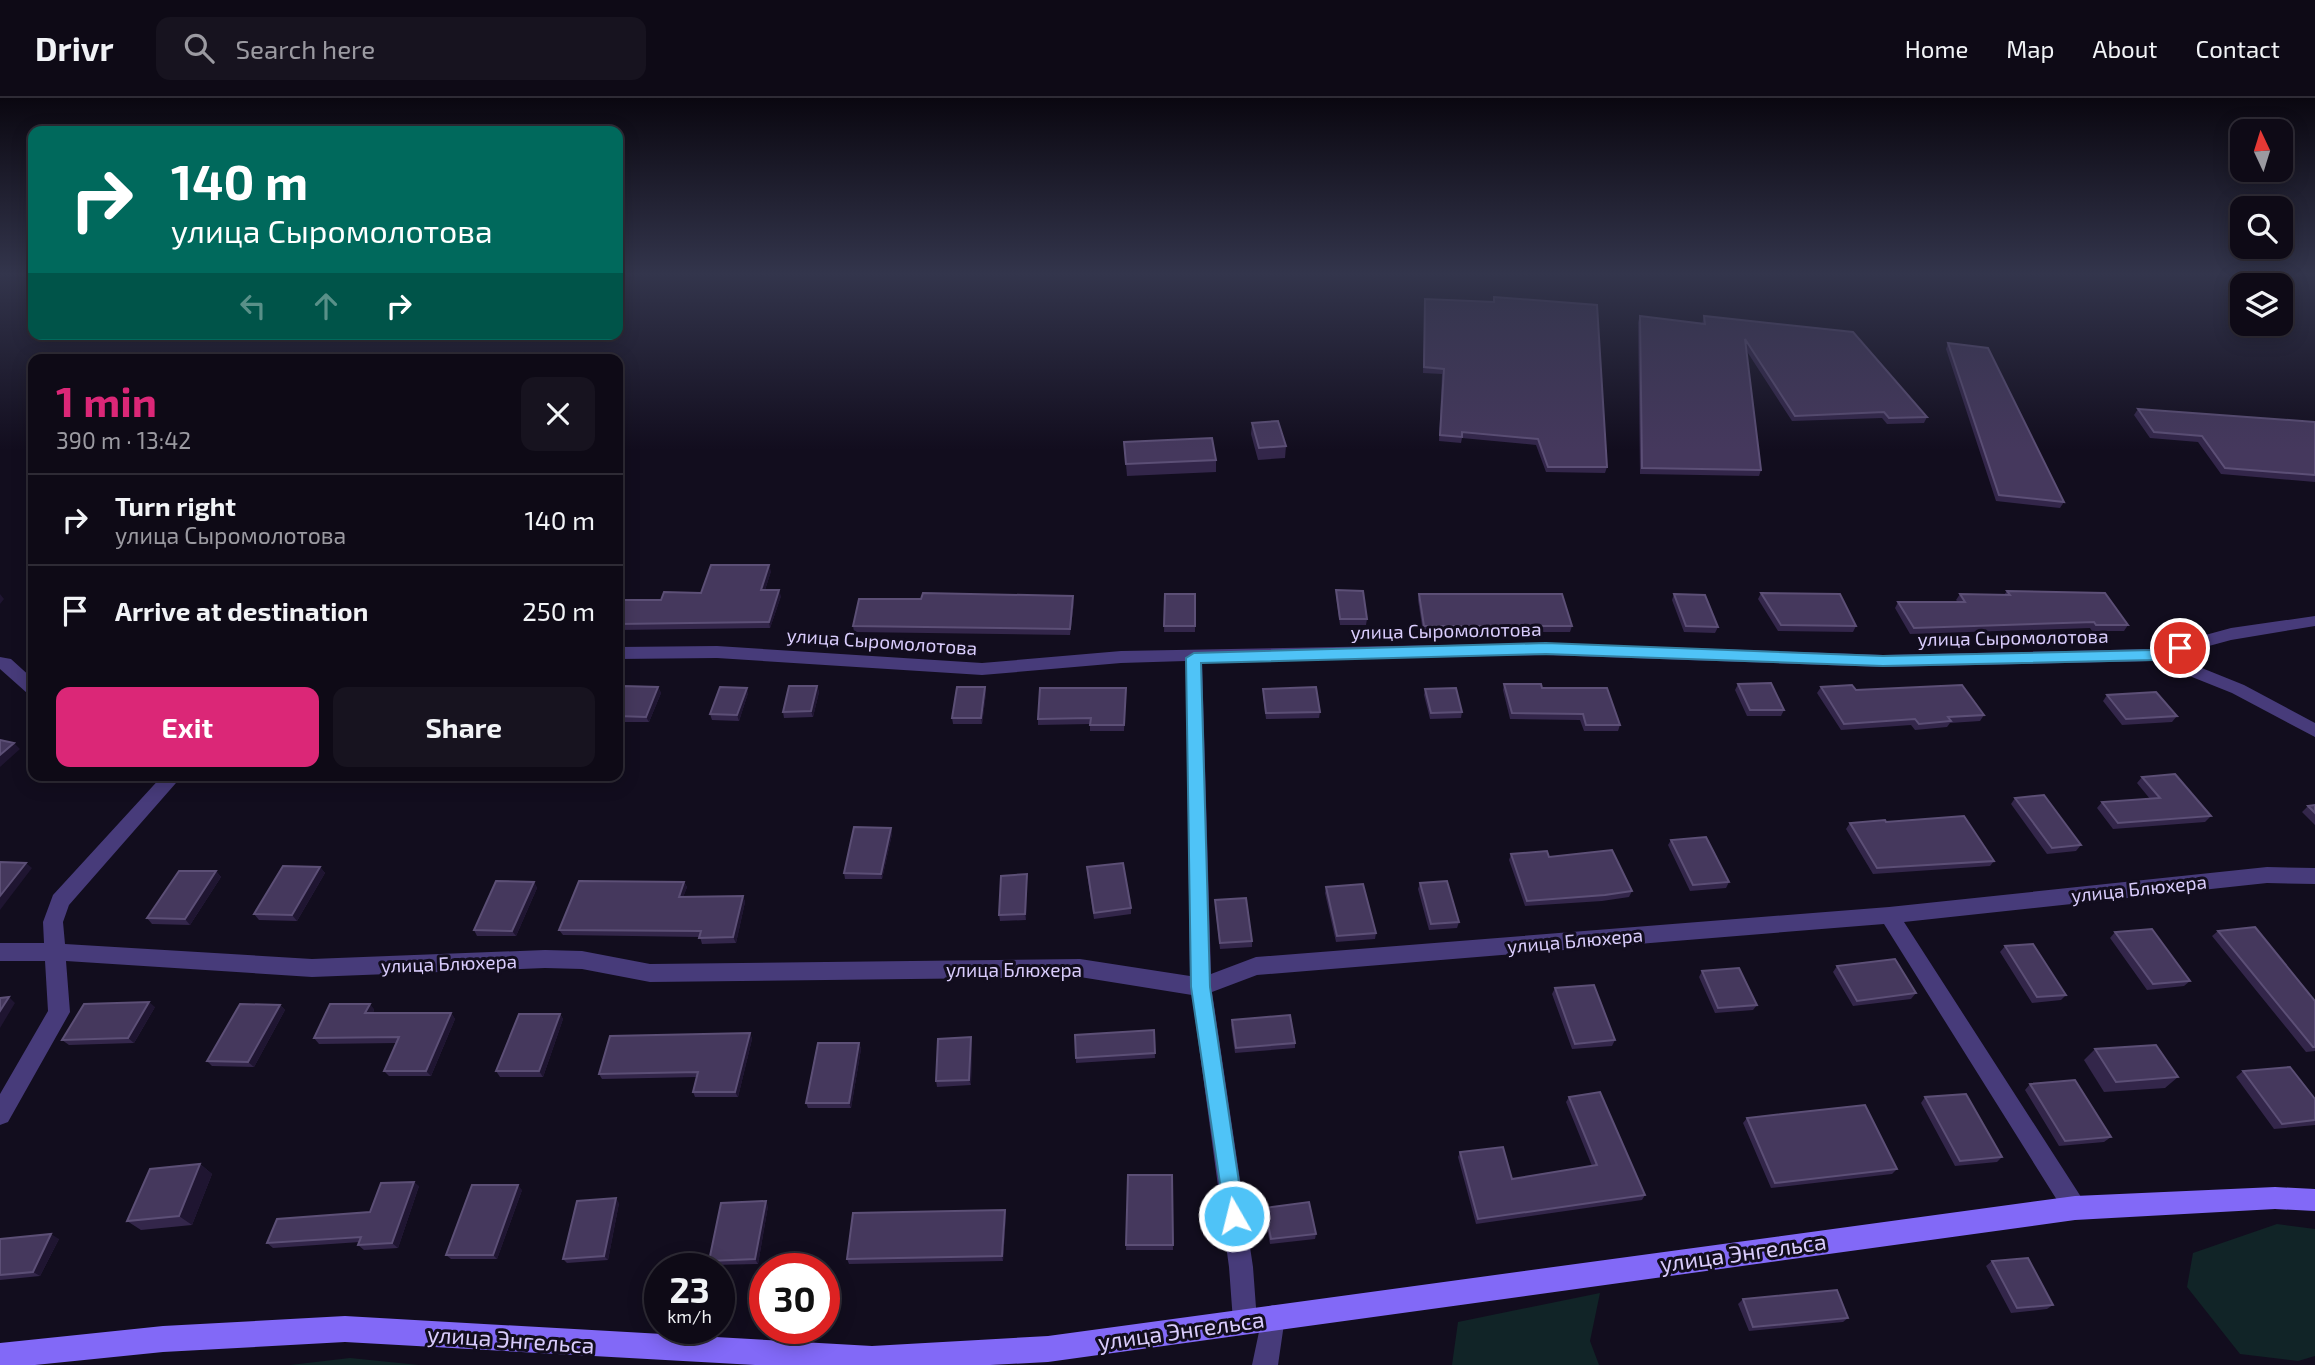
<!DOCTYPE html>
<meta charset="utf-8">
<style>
body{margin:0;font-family:"Exo 2",sans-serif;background:#17131f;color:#f1f3f6;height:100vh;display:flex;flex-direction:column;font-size:26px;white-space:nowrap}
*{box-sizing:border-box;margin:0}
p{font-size:23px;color:#9b9aa1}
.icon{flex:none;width:38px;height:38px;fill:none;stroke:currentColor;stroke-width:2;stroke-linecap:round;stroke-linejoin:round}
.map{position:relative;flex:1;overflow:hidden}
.side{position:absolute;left:28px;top:256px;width:595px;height:427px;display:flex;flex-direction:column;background:#0e0a16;border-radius:14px;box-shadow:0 4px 18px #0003,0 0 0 2px #2e2b35}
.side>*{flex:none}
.banner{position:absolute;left:28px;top:28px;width:595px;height:214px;border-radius:14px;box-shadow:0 4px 18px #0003,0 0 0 2px #2e2b35;background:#00695c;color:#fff;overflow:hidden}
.needle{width:46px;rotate:356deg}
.controls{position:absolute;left:2230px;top:21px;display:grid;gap:14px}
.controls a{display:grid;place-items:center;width:63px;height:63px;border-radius:14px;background:#0e0a16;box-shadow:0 4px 18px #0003,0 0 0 2px #2e2b35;font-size:35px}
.speed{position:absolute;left:644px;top:1155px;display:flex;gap:14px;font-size:35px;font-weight:700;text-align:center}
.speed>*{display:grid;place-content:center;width:91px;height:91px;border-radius:50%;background:#0e0a16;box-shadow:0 4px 18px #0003,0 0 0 2px #2e2b35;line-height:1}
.speed small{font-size:18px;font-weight:400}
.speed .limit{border:10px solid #d22;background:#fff;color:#111}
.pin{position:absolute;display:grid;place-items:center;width:60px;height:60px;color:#fff;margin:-30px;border:4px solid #fff;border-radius:50%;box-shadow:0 2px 7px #0007}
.me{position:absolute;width:77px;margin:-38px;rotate:352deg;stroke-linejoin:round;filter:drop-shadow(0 0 5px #0008)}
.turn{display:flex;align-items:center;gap:24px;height:147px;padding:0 28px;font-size:32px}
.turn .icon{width:91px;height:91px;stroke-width:2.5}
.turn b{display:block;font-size:49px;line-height:60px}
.lanes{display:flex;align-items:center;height:66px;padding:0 28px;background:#0003;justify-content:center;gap:35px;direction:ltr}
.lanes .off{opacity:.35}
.round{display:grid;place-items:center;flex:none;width:74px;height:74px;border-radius:14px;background:#17131f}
.overview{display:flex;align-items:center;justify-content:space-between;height:119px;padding:0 28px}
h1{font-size:42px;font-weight:700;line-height:52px;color:#db2777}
.primary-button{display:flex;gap:14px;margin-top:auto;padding:14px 28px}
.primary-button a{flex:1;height:80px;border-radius:14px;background:#db2777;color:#fff;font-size:28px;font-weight:700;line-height:80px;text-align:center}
.primary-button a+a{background:#17131f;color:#f1f3f6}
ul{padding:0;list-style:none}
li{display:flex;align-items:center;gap:21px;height:91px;padding:0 28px;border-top:2px solid #2e2b35}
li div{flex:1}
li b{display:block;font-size:26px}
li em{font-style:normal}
header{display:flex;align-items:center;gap:42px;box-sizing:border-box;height:98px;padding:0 35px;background:#0e0a16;border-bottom:2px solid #2e2b35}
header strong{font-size:33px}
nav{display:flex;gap:38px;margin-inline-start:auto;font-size:24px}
.search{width:490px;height:63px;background:#17131f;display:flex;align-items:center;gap:18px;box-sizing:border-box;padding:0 24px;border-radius:14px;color:#9b9aa1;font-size:26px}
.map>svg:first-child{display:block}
</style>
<header>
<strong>Drivr</strong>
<div class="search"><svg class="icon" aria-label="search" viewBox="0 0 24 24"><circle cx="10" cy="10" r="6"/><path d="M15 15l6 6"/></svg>Search here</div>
<nav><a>Home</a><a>Map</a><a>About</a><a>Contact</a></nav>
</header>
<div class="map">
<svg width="2315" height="1267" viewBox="0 0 2315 1267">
<rect width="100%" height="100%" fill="#120d1e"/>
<path fill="#112427" d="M2277,1126L2315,1131V1258L2298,1263L2240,1256L2187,1189L2193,1155Z
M1600,1195L1590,1243L1599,1267H1452L1458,1224Z
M350,1260L419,1267H290Z"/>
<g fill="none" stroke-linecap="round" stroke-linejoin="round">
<path fill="#473b7a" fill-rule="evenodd" d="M2315,518V528L2231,542L2172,558L2244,587L2315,625V639L2232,595L2152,563L1883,569L1546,557L1202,563L1211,876L1256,859L1889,809L2267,769L2315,770V786L2267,785L1904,824L2083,1102L2087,1110L2083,1118L2075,1122L2067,1118L1884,826L1257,877L1212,894L1253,1169L1257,1223L1254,1232L1245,1235L1236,1232L1233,1223L1229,1169L1192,897L1080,879L650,884L582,871L545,870L312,879L66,863L70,914L8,1024L0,1027V996L48,913L45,863H0V845H44L43,824L53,797L163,677H183L69,807L63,824L65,846L312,861L545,852L582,853L650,866L1080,861L1190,878L1186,563L1121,565L982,577L717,560L618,561V549L717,548L982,565L1121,553L1546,545L1883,557L2154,551L2231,530Z
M0,559L11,561L33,581V597L27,595L0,571Z
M1273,1207L1282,1210L1285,1219L1278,1267H1252L1264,1210Z"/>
<path fill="#8269f7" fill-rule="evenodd" d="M2275,1089L2315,1091V1113L2275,1111L2075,1122L1048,1264L990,1267H755L345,1244L163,1254L35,1267H0V1245L163,1228L345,1218L872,1248L1048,1238L2075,1098Z"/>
</g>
<path fill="#33264a" d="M1494,199L1607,369L1605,375L1546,374L1536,347L1462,340L1461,345L1439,343L1442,276L1423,275L1425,201L1493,204Z
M1640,218L1702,226L1704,218L1927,319L1924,325L1887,326L1882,320L1792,323L1746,252L1761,372L1759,378L1640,376L1638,224Z
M1948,245L2064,404L2060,410L1996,403L1946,251Z
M2138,311L2315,324V384L2221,376L2198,344L2150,340L2134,317Z
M1252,325L1286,348L1285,360L1258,362L1251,336Z
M1124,344L1216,362V374L1127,378Z
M771,473L765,492L781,498L770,530L618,532V502H661L701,495Z
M1336,492L1367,521L1366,527H1340L1336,498Z
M2007,493L2128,527L2124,533H2092L2090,530L1910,536L1895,510L1898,504H1958L1956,502L1960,496L2004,497Z
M1761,495L1856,528L1853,534L1778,533L1758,501Z
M1165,496H1195V534H1164Z
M1419,496L1572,528L1570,534H1423L1418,502Z
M1674,496L1718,529L1715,535L1684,534L1672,502Z
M1074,504L1070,537L854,534L853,528Z
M1504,586L1542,590L1620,627L1618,633H1584L1580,622L1510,621L1503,592Z
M1738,586L1784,612L1781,618H1747L1735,592Z
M817,588L819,594L813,619L784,620L783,614Z
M658,589L661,595L649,624H618V600Z
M985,589L986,595L982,626H953L952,620Z
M1821,589L1856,592L1984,617L1980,623L1950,625L1947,629L1915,632L1911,627L1841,632L1817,595Z
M1126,590L1124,633H1090V626L1038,627V621Z
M1263,591L1320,614L1319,620L1266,621L1263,597Z
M1425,591L1462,614L1461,620L1430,621L1424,597Z
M748,595L739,623L712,622L710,616Z
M2107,597L2177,618L2172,624L2122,627L2103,603Z
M2142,679L2211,718L2205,724L2113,731L2097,710L2102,704L2150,701L2137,685Z
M2015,700L2081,747L2076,753L2047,756L2011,706Z
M2315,707V727L2302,714L2308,708Z
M1886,724L1994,763L1990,768L1873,776L1846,731L1850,725Z
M891,730L892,736L882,781H845L844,775Z
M1671,742L1729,784L1726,790L1690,793L1668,747Z
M1511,756L1549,759L1632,793L1629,799L1602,803L1525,808L1509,762Z
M320,769L325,775L297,823L259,822L254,816Z
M216,773L221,779L190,827L152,826L147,820Z
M1087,775L1131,810V816L1094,821Z
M1027,776L1026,822L1000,823L999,817Z
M534,784L537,790L516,838H477L474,832Z
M684,784L687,789L683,799L743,798L745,804L736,845L702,846L700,839L563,837L559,832Z
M1420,785L1459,824L1457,830L1429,832L1418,791Z
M1326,789L1376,835L1375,841L1336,844L1325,795Z
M1215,802L1252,843V849L1220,851L1215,808Z
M2218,833L2315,903V953L2306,954L2212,838Z
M2115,834L2190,883L2184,888L2147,892L2110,840Z
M2005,848L2066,897L2061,902L2032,905L2000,854Z
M1837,868L1916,895L1911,901L1853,908L1833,874Z
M1702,873L1757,907L1753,912L1715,915L1699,879Z
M1555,890L1615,942L1612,948L1572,951L1552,896Z
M280,907L285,912L254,969L212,968L207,963Z
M155,909L134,945L69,947L62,942Z
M374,911L373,915H451L455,921L431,978H389L384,973L397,945L319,946L314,940Z
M560,916L563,921L543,979H500L496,973Z
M1232,922L1295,945V950L1235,955L1231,927Z
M1154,932L1155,960L1076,965L1075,937Z
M750,935L752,941L738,999H695L693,994L697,979L602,981L599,976Z
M859,945L861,951L851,1010H808L806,1005Z
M972,945L971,987L937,989L936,983Z
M2095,951L2178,979L2165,990L2104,994L2084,962Z
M2243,973L2315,1001V1027L2274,1031L2236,979Z
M2030,986L2111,1039L2104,1044L2059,1048L2025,992Z
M1569,999L1645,1097L1642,1102L1476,1126L1458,1059L1460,1054L1512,1081L1592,1068L1566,1004Z
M1925,999L2002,1059L1997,1064L1955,1068L1921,1005Z
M1747,1020L1897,1071L1892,1076L1771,1090L1743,1025Z
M200,1066L212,1076L192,1127L141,1132L127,1123Z
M1128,1077H1172L1173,1152H1126Z
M419,1088L398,1150L364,1152L358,1147L360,1144L273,1150L267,1145L370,1114Z
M522,1092L497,1161H451L446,1157Z
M619,1105L608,1162L567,1165L563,1161Z
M768,1108L758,1166L712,1167L709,1163Z
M1265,1110L1316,1136L1315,1141L1270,1146L1264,1114Z
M1005,1112L1006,1117L1003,1163L849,1166L847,1161Z
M0,1141H59L40,1178L0,1182Z
M1992,1163L2053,1207L2047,1211L2011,1215L1986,1168Z
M1743,1201L1848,1220L1843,1224L1749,1233L1738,1206Z"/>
<path fill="#1f1531" d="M769,467L771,473L763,498L761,492Z
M779,492L781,498L770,530L769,524Z
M0,496L4,501L0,506Z
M1073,498L1074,504L1070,537V531Z
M817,588L819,594L813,619L811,613Z
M658,589L661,595L649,624L646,619Z
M985,589L986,595L982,626L981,620Z
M747,590L748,595L739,623L737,617Z
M14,645L20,651L0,669V657Z
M891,730L892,736L882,781L881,776Z
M26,765L32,770L0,812V798Z
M320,769L325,775L297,823L292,817Z
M216,773L221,779L190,827L185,821Z
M1027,776V782L1026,822L1025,816Z
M534,784L537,790L516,838L512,833Z
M684,784L687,789L681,805L679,799Z
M743,798L745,804L736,845L733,839Z
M9,899L15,905L0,930V913Z
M149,904L155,909L134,945L128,940Z
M370,906L374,911L370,921L365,915Z
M280,907L285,912L254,969L248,964Z
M451,915L455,921L431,978L426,973Z
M560,916L563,921L543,979L539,973Z
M750,935L752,941L738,999L735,994Z
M971,939L972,945L971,987L969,982Z
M859,945L861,951L851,1010L849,1005Z
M200,1066L212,1076L192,1127L179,1118Z
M414,1084L419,1088L398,1150L392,1145Z
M518,1087L522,1092L497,1161L493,1157Z
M616,1100L619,1105L608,1162L604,1158Z
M766,1103L768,1108L758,1166L755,1161Z
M1005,1112L1006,1117L1003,1163L1002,1158Z
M51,1136L59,1141L40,1178L33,1174Z"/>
<path fill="#45385d" stroke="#5c4f76" stroke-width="2" d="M1494,199L1597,207L1607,369H1548L1538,341L1462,334V339L1440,337L1444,271L1424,269L1425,201L1494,204Z
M1640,218L1705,226L1704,218L1853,234L1927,319L1889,320L1884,314L1795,318L1745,241L1761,372L1642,370Z
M1948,245L1988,250L2064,404L1999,397Z
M2138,311L2315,324V377L2225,370L2202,338L2154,334Z
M1278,323L1286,348L1259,350L1252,325Z
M1212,340L1216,362L1126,366L1124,344Z
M711,467H769L761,492H779L769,524L618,526V502H661L664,494L701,495Z
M1336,492L1363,493L1367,521H1340Z
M2007,493L2105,495L2128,527H2096L2094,524L1914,530L1898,504H1965L1960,496L2010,497Z
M923,495L1073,498L1070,531L853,528L859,501H921Z
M1761,495L1840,496L1856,528L1781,527Z
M1165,496H1195V528H1164Z
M1419,496H1562L1572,528H1424Z
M1674,496L1705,497L1718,529L1686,528Z
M1771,585L1784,612H1750L1738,586Z
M1504,586H1541L1542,590H1607L1620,627H1586L1583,616L1512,615Z
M1852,587L1856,592L1962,587L1984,617L1948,619L1951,623L1919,626L1915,621L1844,626L1821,589Z
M623,588L658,589L646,619L618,618V600Z
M789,588H817L811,613L783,614Z
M720,589L747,590L737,617L710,616Z
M957,589H985L981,620H952Z
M1316,589L1320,614L1266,615L1263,591Z
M1040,590H1126L1124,627H1090L1091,620L1038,621Z
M1456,590L1462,614L1431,615L1425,591Z
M2156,594L2177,618L2126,621L2107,597Z
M0,642L14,645L0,657Z
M2175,676L2211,718L2118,725L2102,704L2160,700L2142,679Z
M2044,697L2081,747L2052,750L2015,700Z
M2315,707V715L2308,708Z
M1964,718L1994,763L1877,770L1850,725L1885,722L1886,724Z
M854,729L891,730L881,776L844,775Z
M1706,739L1729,784L1693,787L1671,742Z
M1612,752L1632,793L1605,797L1527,803L1511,756L1547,753L1549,759Z
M0,764L26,765L0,798Z
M1123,765L1131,810L1094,815L1087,769Z
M283,768L320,769L292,817L254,816Z
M179,773H216L185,821L147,820Z
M1027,776L1025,816L999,817L1001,778Z
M496,783L534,784L512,833L474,832Z
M579,783L684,784L679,799L743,798L733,839L699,840L701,833L559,832Z
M1447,783L1459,824L1431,826L1420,785Z
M1363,786L1376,835L1337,838L1326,789Z
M1246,800L1252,843L1220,845L1215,802Z
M2255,829L2315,903V949H2313L2218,833Z
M2152,831L2190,883L2153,886L2115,834Z
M2033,846L2066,897L2037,899L2005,848Z
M1895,861L1916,895L1857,903L1837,868Z
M1739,870L1757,907L1718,910L1702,873Z
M1594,887L1615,942L1575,946L1555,890Z
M9,899L0,913V900Z
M149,904L128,940L62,942L84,906Z
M240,906L280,907L248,964L207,963Z
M330,906H370L365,915H451L426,973H384L399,939L314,940Z
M519,916H560L539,973H496Z
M1290,917L1295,945L1236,950L1232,922Z
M1154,932L1155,955L1076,960L1075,937Z
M750,935L735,994H693L698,974L599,976L610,938Z
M971,939L969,982L936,983L938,941Z
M818,945H859L849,1005H806Z
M2156,947L2178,979L2116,984L2095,951Z
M2290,969L2315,1001V1022L2282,1026L2243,973Z
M2075,982L2111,1039L2065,1043L2030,986Z
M1600,994L1645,1097L1478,1121L1460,1054L1503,1049L1512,1081L1597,1067L1569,999Z
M1966,996L2002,1059L1960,1063L1925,999Z
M1865,1007L1897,1071L1775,1085L1747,1020Z
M200,1066L179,1118L127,1123L150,1071Z
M1128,1077H1172L1173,1147H1126Z
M414,1084L392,1145L358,1147L361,1139L267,1145L277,1121L370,1114L381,1085Z
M472,1087H518L493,1157H446Z
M616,1100L604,1158L563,1161L577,1103Z
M766,1103L755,1161L709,1163L721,1105Z
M1309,1104L1316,1136L1271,1141L1265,1110Z
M1005,1112L1002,1158L847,1161L853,1115Z
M51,1136L33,1174L0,1177V1141Z
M2028,1160L2053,1207L2017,1210L1992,1163Z
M1837,1192L1848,1220L1753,1229L1743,1201Z"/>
<linearGradient id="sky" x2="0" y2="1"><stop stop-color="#0a0710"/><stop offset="0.5" stop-color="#33354c"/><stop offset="1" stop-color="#33354c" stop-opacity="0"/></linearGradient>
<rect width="2315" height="352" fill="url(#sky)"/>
<path fill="#4fc3f7" stroke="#337fa1" stroke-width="2" d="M1546,545L1883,558L2154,552L2180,545L2187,550L2185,554L2154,562L1883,568L1546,556L1201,565L1210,889L1244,1118L1241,1126L1234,1129L1226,1126L1191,889L1186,560L1194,555Z"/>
<g text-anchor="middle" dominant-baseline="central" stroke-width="6" stroke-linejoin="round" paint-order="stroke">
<g font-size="19" fill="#d9ccfc" stroke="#120d1e">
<text transform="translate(1446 532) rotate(-1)">улица Сыромолотова</text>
<text transform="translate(2013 539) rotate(-1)">улица Сыромолотова</text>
<text transform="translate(882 543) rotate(4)">улица Сыромолотова</text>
<text transform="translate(2139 790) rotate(-6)">улица Блюхера</text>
<text transform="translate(1575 842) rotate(-5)">улица Блюхера</text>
<text transform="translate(449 865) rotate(-2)">улица Блюхера</text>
<text x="1014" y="871">улица Блюхера</text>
</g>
<g font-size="23" fill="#d9ccfc" stroke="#120d1e">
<text transform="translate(1743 1154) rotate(-8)">улица Энгельса</text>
<text transform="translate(1181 1232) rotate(-8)">улица Энгельса</text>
<text transform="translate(511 1241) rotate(4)">улица Энгельса</text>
</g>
</g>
</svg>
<div class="controls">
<a><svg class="needle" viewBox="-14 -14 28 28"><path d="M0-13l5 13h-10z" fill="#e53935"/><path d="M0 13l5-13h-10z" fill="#9b9aa1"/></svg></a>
<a><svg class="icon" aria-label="search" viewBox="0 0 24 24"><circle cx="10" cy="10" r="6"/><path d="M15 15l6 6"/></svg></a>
<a><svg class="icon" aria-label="layers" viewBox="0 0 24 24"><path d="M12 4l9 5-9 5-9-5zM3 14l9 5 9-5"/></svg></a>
</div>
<div class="speed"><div>23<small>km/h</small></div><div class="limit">30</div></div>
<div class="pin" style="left:2180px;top:550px;background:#d93025"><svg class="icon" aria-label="arrive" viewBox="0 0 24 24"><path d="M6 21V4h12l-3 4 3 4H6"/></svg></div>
<svg class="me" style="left:1234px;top:1118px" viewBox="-20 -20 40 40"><circle r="17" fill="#4fc3f7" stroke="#fff" stroke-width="3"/><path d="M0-11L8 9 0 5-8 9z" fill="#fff"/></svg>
<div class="banner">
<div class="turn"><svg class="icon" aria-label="right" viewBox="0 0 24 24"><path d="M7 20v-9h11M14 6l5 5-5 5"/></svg><div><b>140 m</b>улица Сыромолотова</div></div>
<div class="lanes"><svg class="icon off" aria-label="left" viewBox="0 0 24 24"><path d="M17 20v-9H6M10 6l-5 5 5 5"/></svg><svg class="icon off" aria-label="ahead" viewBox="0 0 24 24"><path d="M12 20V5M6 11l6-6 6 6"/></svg><svg class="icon" aria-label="right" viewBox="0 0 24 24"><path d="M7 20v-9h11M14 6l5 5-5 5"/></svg></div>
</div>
<section class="side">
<div class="overview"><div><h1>1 min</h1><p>390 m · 13:42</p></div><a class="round"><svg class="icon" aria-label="close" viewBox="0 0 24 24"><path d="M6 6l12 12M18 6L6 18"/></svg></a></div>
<ul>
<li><svg class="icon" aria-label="right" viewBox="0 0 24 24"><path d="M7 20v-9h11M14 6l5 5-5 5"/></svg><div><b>Turn right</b><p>улица Сыромолотова</p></div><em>140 m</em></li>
<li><svg class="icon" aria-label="arrive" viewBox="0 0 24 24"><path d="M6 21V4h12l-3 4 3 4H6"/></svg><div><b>Arrive at destination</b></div><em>250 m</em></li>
</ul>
<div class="primary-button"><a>Exit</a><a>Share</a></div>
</section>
</div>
